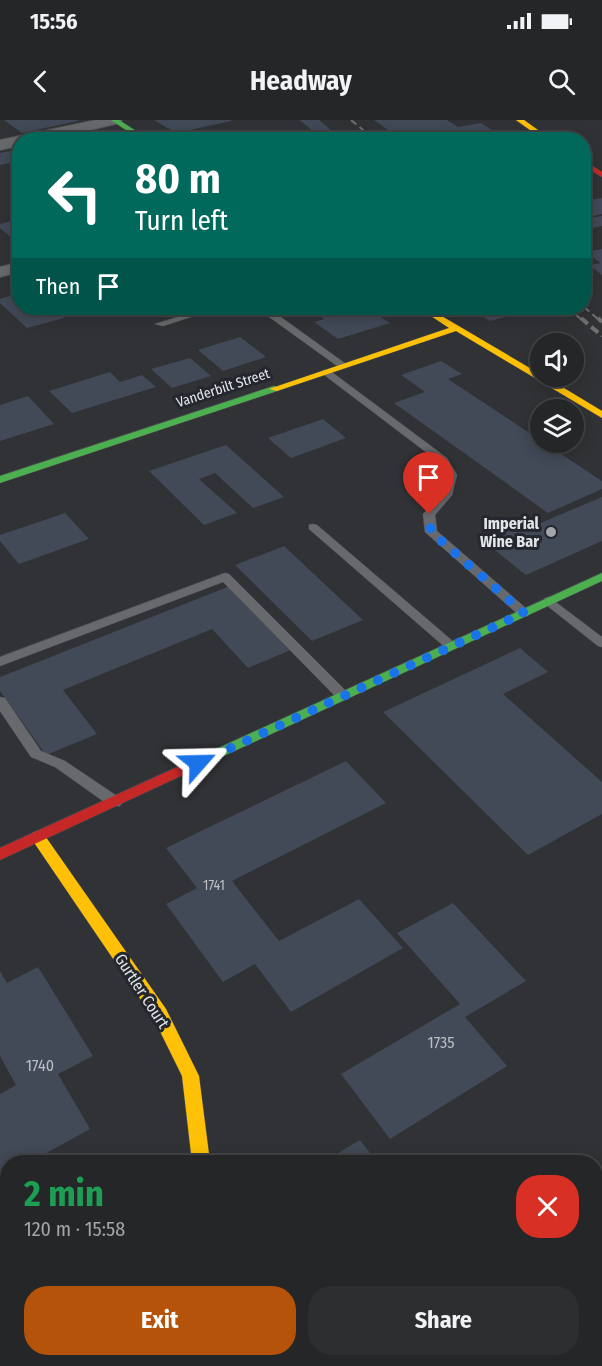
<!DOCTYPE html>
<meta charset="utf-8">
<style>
body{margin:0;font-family:"Fira Sans Condensed",sans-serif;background:#2c2e30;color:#f1f3f6;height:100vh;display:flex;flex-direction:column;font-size:22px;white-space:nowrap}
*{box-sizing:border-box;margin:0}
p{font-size:20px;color:#a3a5a8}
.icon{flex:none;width:33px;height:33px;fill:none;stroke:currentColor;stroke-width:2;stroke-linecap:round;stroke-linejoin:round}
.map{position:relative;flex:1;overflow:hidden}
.details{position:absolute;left:0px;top:1035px;width:603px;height:212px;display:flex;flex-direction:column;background:#242628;border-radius:24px 24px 0 0;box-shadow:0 3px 15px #0003,0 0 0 2px #414345}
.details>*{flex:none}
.guide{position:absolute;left:12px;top:12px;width:579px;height:183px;border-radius:24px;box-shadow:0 3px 15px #0003,0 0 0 2px #414345;background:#00695c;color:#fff;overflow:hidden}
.buttons{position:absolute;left:530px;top:213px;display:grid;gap:12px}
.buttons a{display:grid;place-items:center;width:54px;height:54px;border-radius:50%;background:#242628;box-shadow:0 3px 15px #0003,0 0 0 2px #414345;font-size:30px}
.pin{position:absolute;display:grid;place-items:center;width:51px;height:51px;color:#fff;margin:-62px -26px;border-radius:50% 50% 50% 0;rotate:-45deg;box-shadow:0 0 6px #0007}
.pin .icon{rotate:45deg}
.me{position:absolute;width:66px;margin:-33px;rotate:65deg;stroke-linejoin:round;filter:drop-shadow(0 0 4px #0008)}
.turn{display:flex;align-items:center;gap:21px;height:126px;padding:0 24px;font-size:27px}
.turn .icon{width:78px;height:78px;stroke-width:2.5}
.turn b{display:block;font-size:42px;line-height:51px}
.then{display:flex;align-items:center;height:57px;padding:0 24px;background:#0003;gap:12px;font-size:22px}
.round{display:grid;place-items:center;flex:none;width:63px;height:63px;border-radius:24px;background:#2c2e30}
.head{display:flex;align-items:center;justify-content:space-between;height:102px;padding:0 24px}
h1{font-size:36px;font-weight:700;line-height:45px;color:#1e9e55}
.action{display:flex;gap:12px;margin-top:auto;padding:12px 24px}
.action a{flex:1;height:69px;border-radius:24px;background:#b45309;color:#fff;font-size:24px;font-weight:700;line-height:69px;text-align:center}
.action a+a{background:#2c2e30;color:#f1f3f6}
.status{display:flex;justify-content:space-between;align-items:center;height:42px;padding:0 30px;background:#242628;direction:ltr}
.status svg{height:16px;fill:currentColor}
header{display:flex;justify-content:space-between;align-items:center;height:78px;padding:0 24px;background:#242628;font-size:27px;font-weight:700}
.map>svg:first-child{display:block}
</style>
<div class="status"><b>15:56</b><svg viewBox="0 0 49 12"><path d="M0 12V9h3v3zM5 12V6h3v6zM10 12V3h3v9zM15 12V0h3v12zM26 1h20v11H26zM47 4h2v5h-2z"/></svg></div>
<header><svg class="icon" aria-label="back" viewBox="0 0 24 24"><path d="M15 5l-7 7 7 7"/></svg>Headway<svg class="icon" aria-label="search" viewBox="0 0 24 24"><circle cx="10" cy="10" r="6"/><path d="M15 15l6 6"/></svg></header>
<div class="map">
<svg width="602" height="1246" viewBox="0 0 602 1246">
<rect width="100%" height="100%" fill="#303235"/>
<path fill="#424957" d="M4,0H78V1L22,13Z
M154,0H231V1L176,13Z
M300,0H319L338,16L322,19Z
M374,0H447L458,7L481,3L507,20H402Z
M98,13L110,20H71V19Z
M20,29V41L0,45V33Z
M602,78V94L584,98V81Z
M602,96V106L584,110V99Z
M20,99V125L0,108V104Z
M602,129V155L589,145L601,143L586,132Z
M20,173V188H53L64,198L27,208L0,183V179Z
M307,188H367L390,203L338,219L314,202L324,199Z
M468,188H539L490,201Z
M240,217L266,237L223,251L198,230Z
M190,238L211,256L172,268L151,249Z
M441,241L462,254L448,259L602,361V369L548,393L394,283L425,272L401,255Z
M110,252L120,262L142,255L156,267L72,293L49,271Z
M28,276L54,304L0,321V285Z
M323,299L346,318L291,338L268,318Z
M226,325L284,377L253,388L215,353L199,359L237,393L204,405L149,351Z
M602,377V421L526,455L482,420L532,399L538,404Z
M65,393L89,419L19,444L0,421V415Z
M284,426L363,500L312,521L235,445Z
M230,466L293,529L248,548L212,509L63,570L97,614L46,635L0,571V557Z
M520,528L548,552L503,574L602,662V694L528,735L383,592Z
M346,641L386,683L232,761L279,821L359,779L403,828L291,892L255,844L223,862L166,784L197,768L166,728Z
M453,783L526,861L465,897L507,946L390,1019L341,954L460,884L397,813Z
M38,847L93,936L58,954L90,1009L30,1042H8V1055L0,1059V974L16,965L0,936V851L7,863Z
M360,1020L377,1042H323Z
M404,1239H522L527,1246H409Z"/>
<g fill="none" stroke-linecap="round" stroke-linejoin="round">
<g stroke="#4d4f52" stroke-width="1">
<path id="lane" d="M207,188H219L163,206L155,204Z
M265,190H271L346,244V248H340L265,194Z
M323,250H329L447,338L457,355L452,375L435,395L437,411L528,490L530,493L528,496H520L425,412L423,394L442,374L447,355L439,342L323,254Z
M313,404L317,405L455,523L457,526L455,529H447L309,409V405Z
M225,453L229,454L348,573L350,576L348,579H338L223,462L0,546V537Z
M549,477L602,517V527L598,526L545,484L543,481L545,478Z
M0,577L5,578L41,631L65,641L120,678L122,682L120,686H110L55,647L31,637L0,591Z
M596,1235L600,1246H580L577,1239H596Z"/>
</g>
<g stroke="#4d4f52" stroke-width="2">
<path id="street" d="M96,0H122L120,3L49,20H20V26L0,30V20Z
M20,142V152L0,157V147Z
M131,1239H173L171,1246H129Z"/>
</g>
<g stroke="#4d4f52" stroke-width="1">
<path id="fast" d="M111,0H119L150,20H141Z
M274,266L277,267V271L0,363V356Z
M602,453V461L213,641H203L201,638L203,635Z"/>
</g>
<g stroke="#4d4f52" stroke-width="1">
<path id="slow" d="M516,0H524L552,20H544Z
M419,188H428L540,254V256H544L602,291V298L456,211L277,271L269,269L449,208Z
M38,711L43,713L166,889L199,956L210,1042H192L182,956L154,899L33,721L31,717L33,713Z"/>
</g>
<g stroke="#4d4f52" stroke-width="1">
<path id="jam" d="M584,41L602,52V57L584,46Z
M208,633L213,635L215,638L213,641L0,740V728Z"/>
</g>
<use href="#lane" fill="#68696c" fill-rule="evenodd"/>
<use href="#street" fill="#68696c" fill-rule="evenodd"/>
<use href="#fast" fill="#4caf50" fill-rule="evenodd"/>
<use href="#slow" fill="#ffc107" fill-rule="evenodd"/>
<use href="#jam" fill="#c62828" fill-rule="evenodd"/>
<path stroke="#6e6f71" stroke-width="2" stroke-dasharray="7 4" stroke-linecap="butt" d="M351,0L375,20
M584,187L599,200
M568,188L582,200"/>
<path stroke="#6e6f71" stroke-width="4" stroke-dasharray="9 4.5" stroke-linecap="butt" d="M581,198L602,216
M598,198L602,202"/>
</g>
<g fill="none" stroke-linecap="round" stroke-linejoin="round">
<path stroke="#1a73e8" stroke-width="10" stroke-dasharray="0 18" d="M198,643L524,493L431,412L429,394"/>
</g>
<circle fill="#a4a7aa" stroke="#24272d" stroke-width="2" cx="551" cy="412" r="6"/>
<g text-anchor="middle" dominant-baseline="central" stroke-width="6" stroke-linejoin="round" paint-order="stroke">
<g font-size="14" fill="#e3e6e9" stroke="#24272d">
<text transform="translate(223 268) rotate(-18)">Vanderbilt Street</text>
</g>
<g font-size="14" fill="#bbbfc4">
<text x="214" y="765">1741</text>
</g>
<g font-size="16" font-weight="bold" fill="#e3e6e9" stroke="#24272d" text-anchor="end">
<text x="539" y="403">Imperial<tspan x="539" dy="18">Wine Bar</tspan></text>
</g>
<g font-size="16" fill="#e3e6e9" stroke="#24272d">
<text transform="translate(142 871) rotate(57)">Gurtler Court</text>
</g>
<g font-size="16" fill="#bbbfc4">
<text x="441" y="922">1735</text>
<text x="40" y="945">1740</text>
</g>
</g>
</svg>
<div class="buttons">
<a><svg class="icon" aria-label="sound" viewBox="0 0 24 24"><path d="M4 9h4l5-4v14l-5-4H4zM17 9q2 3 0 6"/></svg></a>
<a><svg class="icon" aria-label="layers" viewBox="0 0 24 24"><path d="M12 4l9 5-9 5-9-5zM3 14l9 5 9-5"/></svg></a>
</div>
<div class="pin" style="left:429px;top:394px;background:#d93025"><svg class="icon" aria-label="arrive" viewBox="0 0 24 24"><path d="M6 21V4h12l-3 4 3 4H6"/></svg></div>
<svg class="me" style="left:198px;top:643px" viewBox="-20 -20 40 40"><path d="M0-17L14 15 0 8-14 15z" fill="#1a73e8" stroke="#fff" stroke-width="4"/></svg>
<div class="guide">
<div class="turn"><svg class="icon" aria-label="left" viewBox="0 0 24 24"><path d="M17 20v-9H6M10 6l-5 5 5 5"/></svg><div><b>80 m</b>Turn left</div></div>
<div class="then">Then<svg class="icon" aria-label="arrive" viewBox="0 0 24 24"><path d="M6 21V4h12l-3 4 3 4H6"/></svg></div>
</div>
<section class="details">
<div class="head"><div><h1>2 min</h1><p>120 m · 15:58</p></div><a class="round" style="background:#d93025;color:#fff"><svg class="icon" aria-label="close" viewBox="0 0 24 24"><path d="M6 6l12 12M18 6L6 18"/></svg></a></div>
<div class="action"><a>Exit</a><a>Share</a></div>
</section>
</div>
